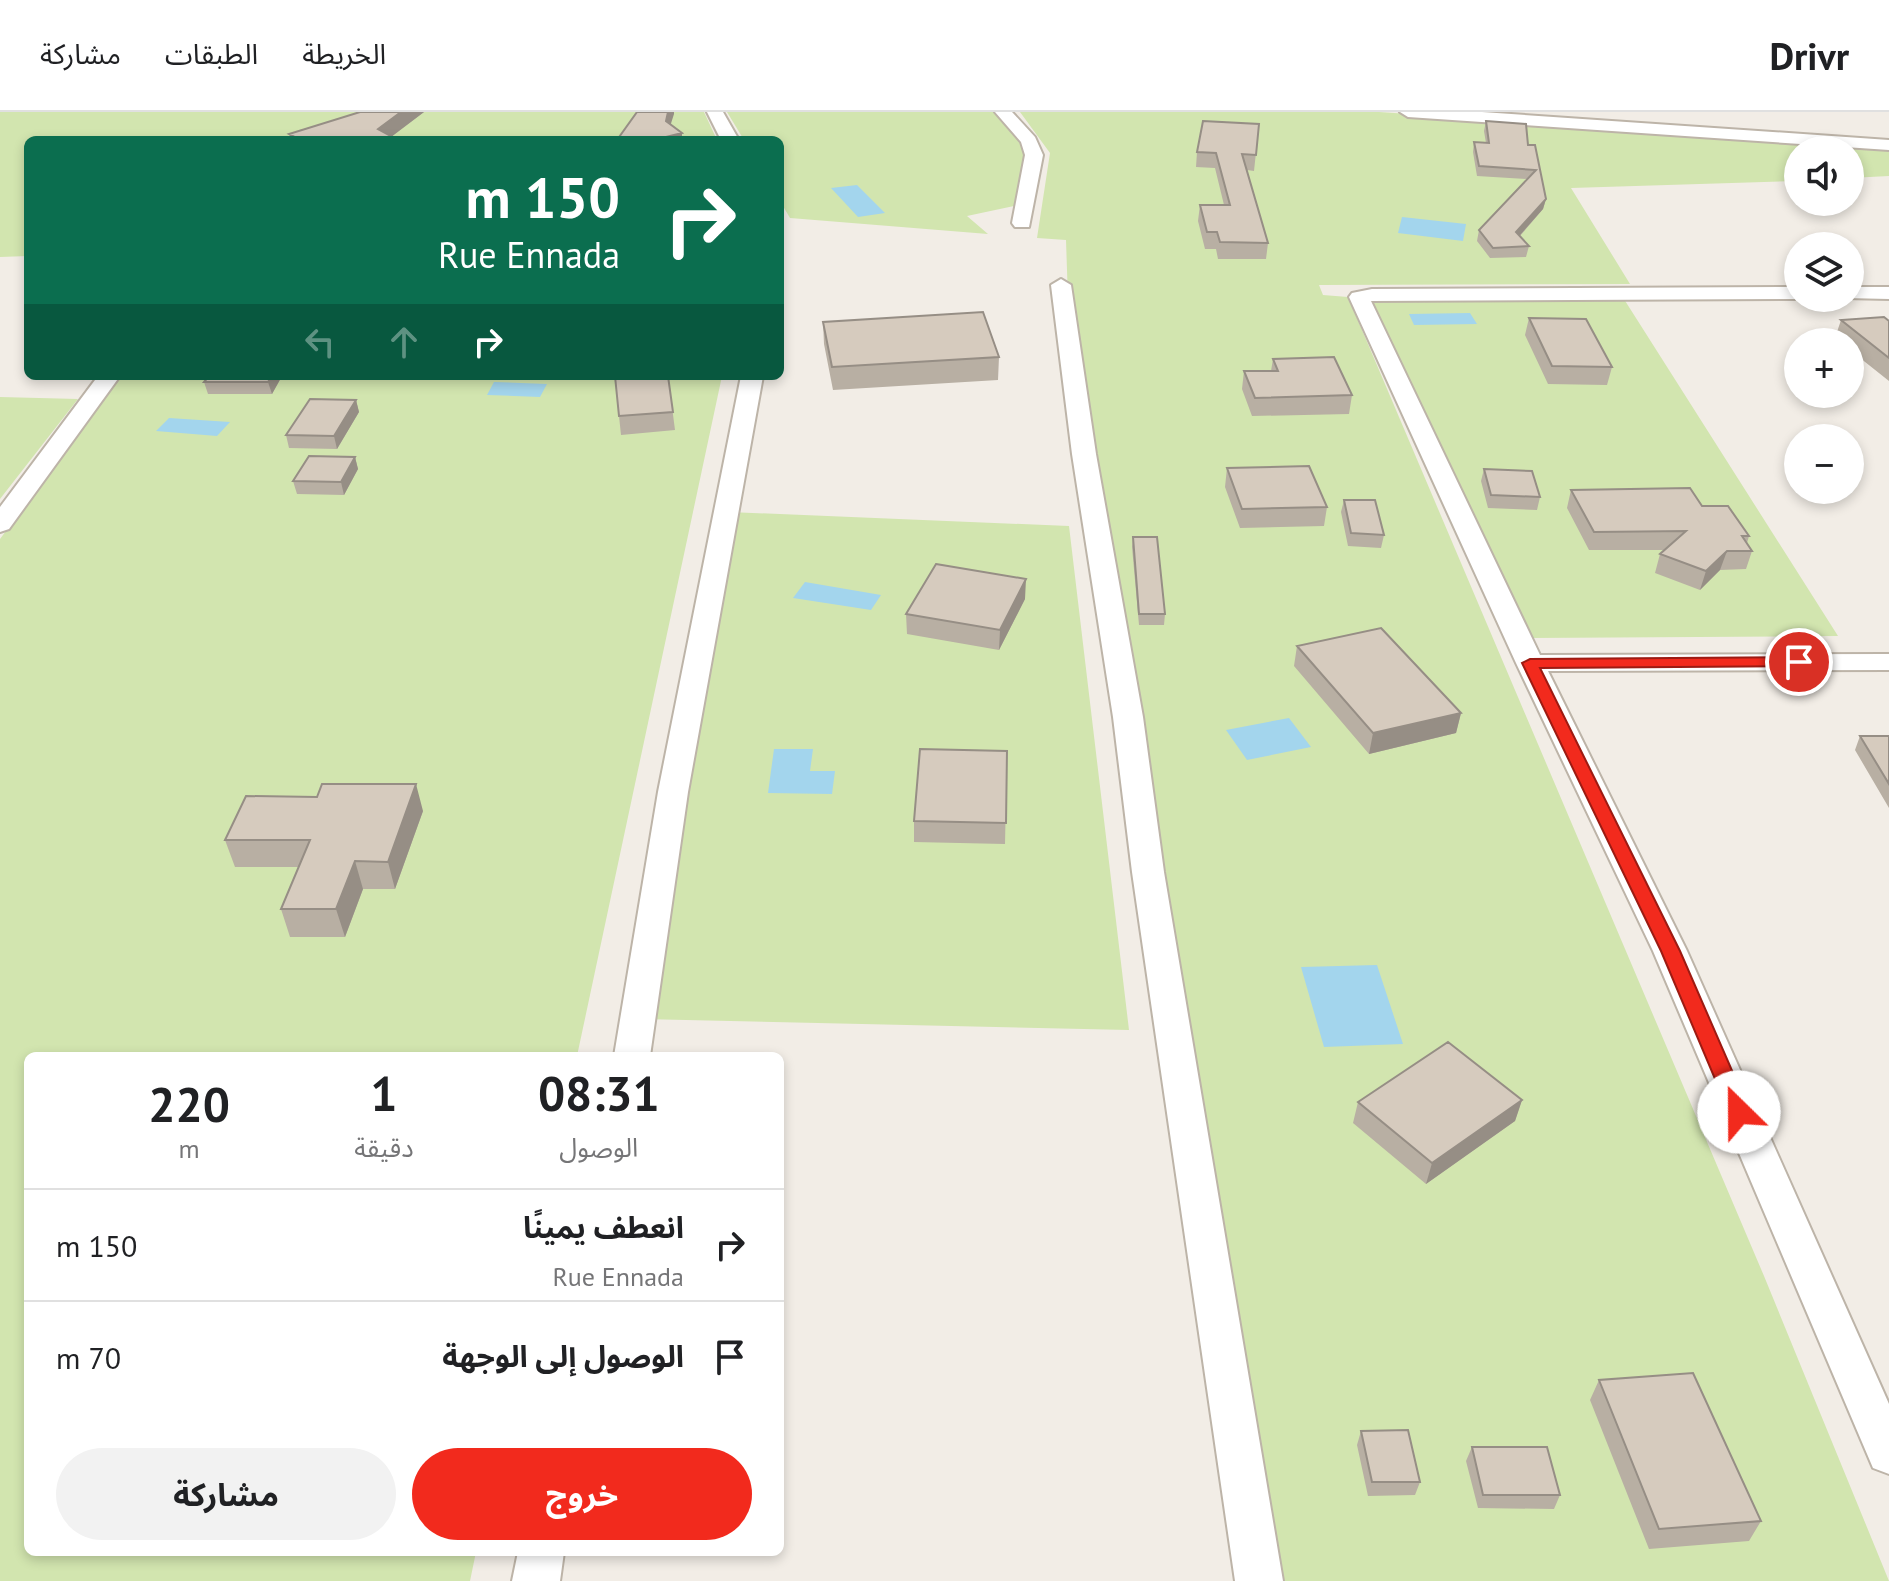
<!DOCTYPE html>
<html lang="ar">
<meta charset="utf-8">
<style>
body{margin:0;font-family:"PT Sans","Noto Sans Arabic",sans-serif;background:#f2f2f2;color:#202124;direction:rtl;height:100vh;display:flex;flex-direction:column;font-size:30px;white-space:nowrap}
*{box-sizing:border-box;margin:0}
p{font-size:26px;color:#757577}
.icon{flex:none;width:44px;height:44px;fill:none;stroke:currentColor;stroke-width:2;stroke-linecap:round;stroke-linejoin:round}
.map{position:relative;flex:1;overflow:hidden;direction:ltr}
.details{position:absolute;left:24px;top:940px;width:760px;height:504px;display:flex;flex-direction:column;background:#fff;border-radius:12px;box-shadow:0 4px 12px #0003;direction:rtl}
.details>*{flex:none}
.hud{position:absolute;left:24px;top:24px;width:760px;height:244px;border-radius:12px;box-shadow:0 4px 12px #0003;direction:rtl;background:#0b6e4f;color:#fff;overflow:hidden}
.fabs{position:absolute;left:1784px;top:24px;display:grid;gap:16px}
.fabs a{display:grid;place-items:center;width:80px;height:80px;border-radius:50%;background:#fff;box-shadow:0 4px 12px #0003;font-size:40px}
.pin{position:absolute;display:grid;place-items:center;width:68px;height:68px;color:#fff;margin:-34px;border:4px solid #fff;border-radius:50%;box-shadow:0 2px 8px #0007}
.me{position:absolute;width:88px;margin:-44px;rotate:337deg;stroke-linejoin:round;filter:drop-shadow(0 0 6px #0008)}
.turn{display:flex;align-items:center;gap:28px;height:168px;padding:0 32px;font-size:36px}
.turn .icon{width:104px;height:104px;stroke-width:2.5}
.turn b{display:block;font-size:56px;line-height:68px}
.lanes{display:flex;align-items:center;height:76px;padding:0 32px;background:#0003;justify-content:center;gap:40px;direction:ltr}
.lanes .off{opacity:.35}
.eta{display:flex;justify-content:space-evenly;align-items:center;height:136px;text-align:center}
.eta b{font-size:48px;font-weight:700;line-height:56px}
.cta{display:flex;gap:16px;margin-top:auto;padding:16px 32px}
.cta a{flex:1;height:92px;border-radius:48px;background:#f22a1d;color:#fff;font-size:32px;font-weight:700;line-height:92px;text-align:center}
.cta a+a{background:#f2f2f2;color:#202124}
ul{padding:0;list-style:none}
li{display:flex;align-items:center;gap:24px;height:112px;padding:0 32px;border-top:2px solid #e0e0e0}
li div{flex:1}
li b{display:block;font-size:30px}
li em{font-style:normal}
header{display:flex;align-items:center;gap:48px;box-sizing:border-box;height:112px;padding:0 40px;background:#fff;border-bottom:2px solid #e0e0e0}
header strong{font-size:38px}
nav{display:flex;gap:44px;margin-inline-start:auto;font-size:28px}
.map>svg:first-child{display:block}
</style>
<header>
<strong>Drivr</strong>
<nav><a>الخريطة</a><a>الطبقات</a><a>مشاركة</a></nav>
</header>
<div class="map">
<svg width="1889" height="1469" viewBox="0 0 1889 1469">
<rect width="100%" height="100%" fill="#f2ede6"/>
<path fill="#d2e5af" d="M0,0H704L717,28H28V144L0,145Z
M727,0H993L1025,36L1023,65L1014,94L967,104L988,122L790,106L780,89V28H744Z
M1020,0H1379L1889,34V64L1850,66V38H1798V69L1571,76L1630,172L1319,173L1323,183L1348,185L1764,1164L1889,1469H1266L1068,188L1066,128L1037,126L1050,41Z
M1369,184H1622L1838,524L1530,526Z
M121,264H722L577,944H28V1440H476L470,1469H0V427Z
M0,285L78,287L0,387Z
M729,400L1069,414L1129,918L641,907Z"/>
<path fill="#a3d5ed" d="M857,73L885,101L858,105L831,76Z
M1402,105L1466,112L1463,129L1398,121Z
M1470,201L1477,212L1414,213L1409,202Z
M494,270L547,272L540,285L487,283Z
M169,306L230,310L217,324L156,319Z
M805,470L881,483L871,498L793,486Z
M1289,606L1311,635L1247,648L1226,618Z
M774,637H813L810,659H835L832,682L768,681Z
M1377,853L1403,932L1324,935L1301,855Z"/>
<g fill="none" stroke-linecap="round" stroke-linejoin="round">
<g stroke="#bdb4a8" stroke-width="4">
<path id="street" d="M707,0H723L739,28H721Z
M995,0H1012L1035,25L1043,43L1029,115H1015L1012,111L1025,43L1021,30Z
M1400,0H1482L1889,28V38L1408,5Z
M1061,167L1071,173L1096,342L1143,605L1164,760L1283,1469H1235L1132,760L1113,605L1072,342L1051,173Z
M1798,175V186H1803L1798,187L1371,189L1540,543L1889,542V558L1548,559L1687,839L1889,1292V1362L1873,1356L1653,839L1516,551L1349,185L1352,181L1372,177Z
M1850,175H1889V187L1845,186H1850Z
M98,264H120L9,417L0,420V395Z
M741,264H763L688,680L650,944H614L658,680Z
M518,1440H564L560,1469H512Z"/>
</g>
<use href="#street" fill="#fff" fill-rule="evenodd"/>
</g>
<path fill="#b8afa3" d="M360,0H424L391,25L392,28H291L289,22Z
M1486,9L1528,33L1546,87L1543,97L1520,124L1529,134L1526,145L1490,146L1477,129L1479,118L1527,67L1477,64L1473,40L1474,30L1486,31L1484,19Z
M1259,12L1254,59L1247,58L1268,131L1266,147H1218L1216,137H1205L1198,109L1200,93H1224L1215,56L1196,55L1197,40Z
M1529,206L1612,255L1607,273L1548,272L1525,223Z
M1841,208L1889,209V269L1850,238V230H1841L1835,226Z
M823,210L999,245L998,268L833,278L824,232Z
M1273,247L1352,283L1349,302L1252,304L1242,277L1244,259H1271Z
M209,264H282L272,282H208L204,270Z
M668,264L675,318L621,323L619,304Z
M356,288L359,300L337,337L289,336L286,323Z
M355,345L358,357L344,383L297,382L293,369Z
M1227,356L1327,395L1324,414L1240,416L1225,375Z
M1484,357L1540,385L1537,398L1488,396L1481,369Z
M1571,378L1702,394L1749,424L1747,431L1752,439L1746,457L1720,458L1700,478L1655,461L1660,442L1665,438H1589L1567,396Z
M1344,388L1384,423L1381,436L1348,434L1341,400Z
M1133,425L1165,502L1164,513H1139L1132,435Z
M1025,487L999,538L907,522L906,502Z
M1297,534L1461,601L1456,621L1369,642L1294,554Z
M1860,624H1889V696L1855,638Z
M1007,639L1005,732L914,730V709Z
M423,699L395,777H363L345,825H290L281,797L299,755H235L225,728Z
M1522,988L1515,1009L1426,1072L1353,1011L1358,990Z
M1599,1268L1761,1409L1749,1429L1649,1437L1590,1288Z
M1361,1319L1420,1370L1415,1383L1368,1384L1357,1333Z
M1472,1335L1560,1383L1554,1397L1478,1396L1466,1349Z"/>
<path fill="#968e85" d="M401,0H424L391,25L392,28H369L378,17Z
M668,0H674V2L667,24L666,9Z
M682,21V28H654Z
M1546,87L1543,97L1514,130L1516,120Z
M272,264H282L272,282L268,270Z
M356,288L359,300L337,337L334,324Z
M355,345L358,357L344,383L341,370Z
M1727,439L1720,458L1700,478L1706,459Z
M1026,467L1025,487L999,538L1000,518Z
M1461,601L1456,621L1369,642L1373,621Z
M416,672L423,699L395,777L388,750Z
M355,749L363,777L345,825L336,797Z
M1522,988L1515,1009L1426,1072L1432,1051Z"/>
<path fill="#d6cbbe" stroke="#968e85" stroke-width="2" d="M360,0H401L378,17L391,24L369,28H300L289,22Z
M637,0H668L666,9L682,21L654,28H617Z
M1203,9L1259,12L1256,43L1242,42L1268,131L1220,130L1217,120H1207L1200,93H1230L1216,41L1197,40Z
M1486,9L1526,12L1528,33H1535L1546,87L1516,120L1529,134L1493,136L1479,118L1536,58L1479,54L1474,30L1489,31Z
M983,200L999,245L832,255L823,210Z
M1884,205L1889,209V246L1841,208Z
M1529,206L1586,207L1612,255L1552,254Z
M1334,245L1352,283L1255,286L1244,259H1278L1273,247Z
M209,264H272L268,270H204Z
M615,264H668L673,300L619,304Z
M310,287L356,288L334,324L286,323Z
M309,344L355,345L341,370L293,369Z
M1309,354L1327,395L1242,397L1227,356Z
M1484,357L1532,359L1540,385L1491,383Z
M1690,376L1702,394H1728L1749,424H1742L1752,439H1727L1706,459L1660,442L1686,419L1594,420L1571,378Z
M1344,388H1375L1384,423L1351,421Z
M1133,425H1157L1165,502H1139Z
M936,452L1026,467L1000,518L906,502Z
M1381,516L1461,601L1373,621L1297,534Z
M1860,624H1889V672Z
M920,637L1007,639L1006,711L914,709Z
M322,672H416L388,750L355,749L336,797H281L310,728H225L246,684L317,685Z
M1448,930L1522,988L1432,1051L1358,990Z
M1693,1261L1761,1409L1659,1417L1599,1268Z
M1408,1318L1420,1370H1372L1361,1319Z
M1472,1335H1547L1560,1383H1483Z"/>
<path fill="#f22a1d" stroke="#9d1b13" stroke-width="2" d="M1799,545L1807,550L1805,554L1540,556L1680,839L1750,1000L1747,1005L1739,1008L1732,1005L1729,1000L1661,839L1522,551L1530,547Z"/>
</svg>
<div class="fabs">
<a><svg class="icon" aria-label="sound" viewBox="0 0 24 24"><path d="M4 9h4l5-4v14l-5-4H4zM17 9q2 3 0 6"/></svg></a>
<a><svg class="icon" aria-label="layers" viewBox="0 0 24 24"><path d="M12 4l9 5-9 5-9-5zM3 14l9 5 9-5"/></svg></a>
<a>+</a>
<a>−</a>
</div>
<div class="pin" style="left:1799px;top:550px;background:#d93025"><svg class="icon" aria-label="arrive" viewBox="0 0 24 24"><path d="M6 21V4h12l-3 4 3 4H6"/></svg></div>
<svg class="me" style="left:1739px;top:1000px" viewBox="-20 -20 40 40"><circle r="19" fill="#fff"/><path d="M0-13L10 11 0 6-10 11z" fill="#f22a1d"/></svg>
<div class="hud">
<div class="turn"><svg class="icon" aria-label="right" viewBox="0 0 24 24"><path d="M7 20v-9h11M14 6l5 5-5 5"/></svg><div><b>150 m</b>Rue Ennada</div></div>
<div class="lanes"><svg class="icon off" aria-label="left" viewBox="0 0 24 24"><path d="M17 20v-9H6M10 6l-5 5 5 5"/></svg><svg class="icon off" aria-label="ahead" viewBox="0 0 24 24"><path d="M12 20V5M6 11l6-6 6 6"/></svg><svg class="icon" aria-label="right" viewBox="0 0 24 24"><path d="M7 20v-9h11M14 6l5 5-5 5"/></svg></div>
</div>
<section class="details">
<div class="eta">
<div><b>08:31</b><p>الوصول</p></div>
<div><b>1</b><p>دقيقة</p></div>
<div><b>220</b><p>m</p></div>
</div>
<ul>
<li><svg class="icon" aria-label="right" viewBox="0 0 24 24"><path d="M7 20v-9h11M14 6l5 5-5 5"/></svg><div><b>انعطف يمينًا</b><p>Rue Ennada</p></div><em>150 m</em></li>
<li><svg class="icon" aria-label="arrive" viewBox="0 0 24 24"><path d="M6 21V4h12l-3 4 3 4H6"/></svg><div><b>الوصول إلى الوجهة</b></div><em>70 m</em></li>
</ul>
<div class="cta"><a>خروج</a><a>مشاركة</a></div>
</section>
</div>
